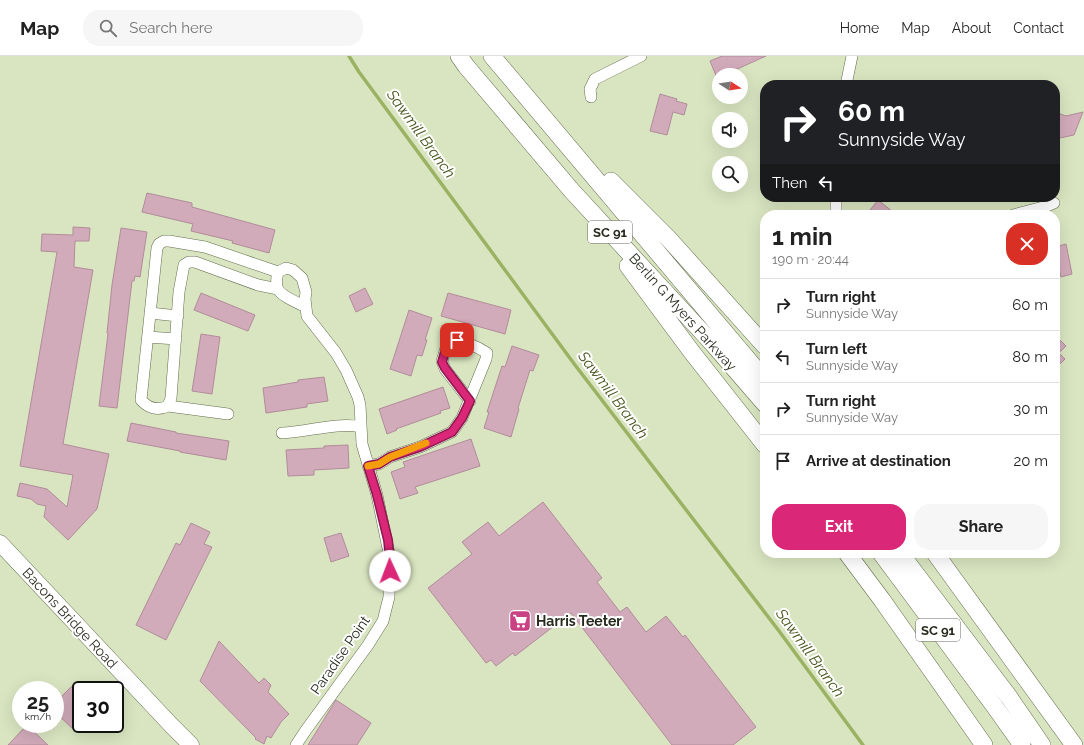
<!DOCTYPE html>
<meta charset="utf-8">
<style>
body{margin:0;font-family:Raleway,sans-serif;background:#f6f6f6;color:#222;height:100vh;display:flex;flex-direction:column;font-size:15px;white-space:nowrap}
*{box-sizing:border-box;margin:0}
p{font-size:13px;color:#767676}
.icon{flex:none;width:22px;height:22px;fill:none;stroke:currentColor;stroke-width:2;stroke-linecap:round;stroke-linejoin:round}
.map{position:relative;flex:1;overflow:hidden}
.sheet{position:absolute;left:760px;top:154px;width:300px;height:348px;display:flex;flex-direction:column;background:#fff;border-radius:16px;box-shadow:0 4px 16px #0002}
.sheet>*{flex:none}
.hud{position:absolute;left:760px;top:24px;width:300px;height:122px;border-radius:16px;box-shadow:0 4px 16px #0002;background:#202124;color:#fff;overflow:hidden}
.needle{width:26px;rotate:102deg}
.buttons{position:absolute;left:712px;top:12px;display:grid;gap:8px}
.buttons a{display:grid;place-items:center;width:36px;height:36px;border-radius:50%;background:#fff;box-shadow:0 4px 16px #0002;font-size:20px}
.speed{position:absolute;left:12px;top:625px;display:flex;gap:8px;font-size:20px;font-weight:700;text-align:center}
.speed>*{display:grid;place-content:center;width:52px;height:52px;border-radius:50%;background:#fff;box-shadow:0 4px 16px #0002;line-height:1}
.speed small{font-size:10px;font-weight:400}
.speed .limit{border:2px solid #111;border-radius:6px;background:#fff;color:#111}
.pin{position:absolute;display:grid;place-items:center;width:34px;height:34px;color:#fff;margin:-17px;border-radius:8px;box-shadow:0 2px 6px #0006}
.me{position:absolute;width:44px;margin:-22px;rotate:358deg;stroke-linejoin:round;filter:drop-shadow(0 0 3px #0008)}
.turn{display:flex;align-items:center;gap:14px;height:84px;padding:0 12px;font-size:18px}
.turn .icon{width:52px;height:52px;stroke-width:2.5}
.turn b{display:block;font-size:28px;line-height:34px}
.then{display:flex;align-items:center;height:38px;padding:0 12px;background:#0003;gap:8px;font-size:15px}
.round{display:grid;place-items:center;flex:none;width:42px;height:42px;border-radius:16px;background:#f6f6f6}
.summary{display:flex;align-items:center;justify-content:space-between;height:68px;padding:0 12px}
h1{font-size:24px;font-weight:700;line-height:30px}
.action{display:flex;gap:8px;margin-top:auto;padding:8px 12px}
.action a{flex:1;height:46px;border-radius:16px;background:#db2777;color:#fff;font-size:16px;font-weight:700;line-height:46px;text-align:center}
.action a+a{background:#f6f6f6;color:#222}
ul{padding:0;list-style:none}
li{display:flex;align-items:center;gap:12px;height:52px;padding:0 12px;border-top:1px solid #e0e0e0}
li div{flex:1}
li b{display:block;font-size:15px}
li em{font-style:normal}
header{display:flex;align-items:center;gap:24px;box-sizing:border-box;height:56px;padding:0 20px;background:#fff;border-bottom:1px solid #e0e0e0}
header strong{font-size:19px}
nav{display:flex;gap:22px;margin-inline-start:auto;font-size:14px}
.search{width:280px;height:36px;background:#f6f6f6;display:flex;align-items:center;gap:10px;box-sizing:border-box;padding:0 14px;border-radius:16px;color:#767676;font-size:15px}
.map>svg:first-child{display:block}
</style>
<header>
<strong>Map</strong>
<div class="search"><svg class="icon" aria-label="search" viewBox="0 0 24 24"><circle cx="10" cy="10" r="6"/><path d="M15 15l6 6"/></svg>Search here</div>
<nav><a>Home</a><a>Map</a><a>About</a><a>Contact</a></nav>
</header>
<div class="map">
<svg width="1084" height="689" viewBox="0 0 1084 689">
<rect width="100%" height="100%" fill="#d9e5c1"/>
<g fill="none" stroke-linecap="round" stroke-linejoin="round">
<path stroke="#9cb263" stroke-width="3.5" d="M349,0L359,16L575,309L779,575L863,689"/>
</g>
<path fill="#d2abba" stroke="#b18c9a" d="M722,0H766L724,19H719V21L717,22L710,5Z
M660,38L677,43L676,45L687,48L684,59L673,56L667,79L650,75Z
M1055,56L1066,60L1083,56L1074,79L1055,83Z
M147,137L192,147V151L275,174L269,197L232,187L233,185L191,175L193,168L142,156Z
M878,144L897,159H866Z
M73,171L90,172L89,185H75L74,211L93,214L63,388L109,398L97,453L68,484L44,461L46,450L37,448L31,443L17,440L20,427L47,433L67,451L73,419L20,410L57,196L41,195L42,178L73,179Z
M121,172L147,176L140,221L135,220L134,225H132L117,352L99,350L107,286L108,277H107L112,229Z
M1066,188L1072,218L1061,221L1059,212L1055,213V191Z
M365,232L373,248L356,256L349,240Z
M201,237L255,259L248,275L194,254Z
M448,237L511,254L505,278L441,260Z
M409,254L432,262L425,284H427L422,300L417,299L411,320L390,313Z
M201,278L220,281L212,338L192,335Z
M1055,279L1066,290L1059,297L1065,303L1055,313Z
M512,290L539,299L533,315L530,314L518,352L519,353L511,381L484,372L489,356H487L502,310L505,311Z
M324,321L328,345L307,348V351L266,357L263,332L298,326V324Z
M443,331L450,352L440,355L441,357L396,373L397,374L387,378L379,353Z
M131,367L176,376V377L229,385L226,404L180,396V395L127,385Z
M471,383L480,410L415,431L418,437L400,443L391,416L405,411L403,406Z
M348,389L349,412L314,414V419L288,420L286,394L324,392V390Z
M543,446L602,522L597,526L620,556L627,551L646,576L666,560L683,581L685,579L756,671L733,689H672L571,557L515,600L513,597L496,610L491,604L486,607L428,532L472,498L462,486L488,466L499,480Z
M191,467L210,476L204,488L212,491L166,584L136,569L176,487L180,489Z
M341,477L349,500L331,506L324,482Z
M219,585L259,627L264,622L271,629L268,636L289,658L281,666L271,682L267,680L264,688L255,683L256,682L200,625Z
M74,628L81,635V667L74,674L55,656V647Z
M336,644L371,667L357,689H308Z
M27,669L48,689H8Z"/>
<g fill="none" stroke-linecap="round" stroke-linejoin="round">
<g stroke="#636d4d" stroke-width="12">
<path id="street" d="M846,29L852,0
M591,41L590,33L595,23L641,0
M836,159V141
M1013,159L1047,150L1054,147
M278,233L258,229L195,206H189L184,209L179,236L171,342L168,350C158,355 148,352 141,344L157,192L159,188L164,185H169L205,191L278,216
M150,257L178,260
M148,281L176,283
M168,350L228,358
M282,377C307,376 337,366 361,371
M368,410L379,408L390,401L420,391L452,376L462,362L486,303L487,297C478,291 463,284 451,285L446,292L442,305L445,313L470,345
M296,689L306,674L368,589L383,565L389,541L390,502L377,439L362,388L360,349L358,341L346,314L336,297L307,260L305,243L306,236L302,222L293,214L286,212L278,216C277,221 275,228 278,233C281,240 298,247 306,251"/>
</g>
<g stroke="#636d4d" stroke-width="17">
<path id="secondary" d="M0,487L171,669L191,689"/>
</g>
<g stroke="#636d4d" stroke-width="18">
<path id="primary" d="M459,0L466,10L572,135L714,289L765,348
M492,0L765,324
M611,125L668,182L765,290
M628,210L691,295L765,389
M847,497L882,544L984,689
M881,497L995,651L1022,689
M900,497L1009,641L1042,689
M935,497L1074,689"/>
</g>
<use href="#street" stroke="#fff" stroke-width="11"/>
<use href="#secondary" stroke="#fff" stroke-width="16"/>
<use href="#primary" stroke="#fff" stroke-width="17"/>
</g>
<g fill="none" stroke-linecap="round" stroke-linejoin="round">
<g stroke="#8e194d" stroke-width="10">
<path id="route" d="M390,515V502L388,484L377,439L368,410L379,408L390,401L420,391L452,376L462,362L470,345L445,312L442,306L446,292L451,285L457,284"/>
</g>
<use href="#route" stroke="#db2777" stroke-width="7"/>
<path stroke="#f59e0b" stroke-width="7" d="M368,410L379,408L390,401L426,387"/>
</g>
<defs>
<g id="supermarket-square" transform="scale(1.15)"><rect x="-9" y="-9" width="18" height="18" rx="4" fill="#c84284" stroke="#fff"/><path d="M-6-5.5h2.5l.6 2H6L4.5 2H-2.5L-4.4-4H-6ZM-1.5 3.2a1.3 1.3 0 1 0 .1 0ZM3 3.2a1.3 1.3 0 1 0 .1 0Z" fill="#fff"/></g>
</defs>
<g fill-rule="evenodd">
<use href="#supermarket-square" x="520" y="565"/>
</g>
<g text-anchor="middle" dominant-baseline="central" stroke-width="4" stroke-linejoin="round" paint-order="stroke">
<g fill="#fff" stroke="#686b61" stroke-width="1">
<rect x="588" y="165" width="44" height="22" rx="3"/>
<rect x="916" y="563" width="44" height="22" rx="3"/>
</g>
<g font-size="13" font-weight="bold" fill="#272b1d">
<text x="610" y="176">SC 91</text>
<text x="938" y="574">SC 91</text>
</g>
<g font-size="14" fill="#272b1d" stroke="#fff">
<text transform="translate(683 256) rotate(48)">Berlin G Myers Parkway</text>
<text transform="translate(70 562) rotate(47)">Bacons Bridge Road</text>
<text transform="translate(340 599) rotate(-55)">Paradise Point</text>
</g>
<g font-size="14" font-weight="bold" fill="#272b1d" stroke="#fff" text-anchor="start">
<text x="536" y="565">Harris Teeter</text>
</g>
<g font-size="15" font-style="italic" fill="#49571f" stroke="#fff">
<text transform="translate(421 78) rotate(54)">Sawmill Branch</text>
<text transform="translate(613 339) rotate(53)">Sawmill Branch</text>
<text transform="translate(810 597) rotate(54)">Sawmill Branch</text>
</g>
</g>
</svg>
<div class="buttons">
<a><svg class="needle" viewBox="-14 -14 28 28"><path d="M0-13l5 13h-10z" fill="#e53935"/><path d="M0 13l5-13h-10z" fill="#767676"/></svg></a>
<a><svg class="icon" aria-label="sound" viewBox="0 0 24 24"><path d="M4 9h4l5-4v14l-5-4H4zM17 9q2 3 0 6"/></svg></a>
<a><svg class="icon" aria-label="search" viewBox="0 0 24 24"><circle cx="10" cy="10" r="6"/><path d="M15 15l6 6"/></svg></a>
</div>
<div class="speed"><div>25<small>km/h</small></div><div class="limit">30</div></div>
<div class="pin" style="left:457px;top:284px;background:#d93025"><svg class="icon" aria-label="arrive" viewBox="0 0 24 24"><path d="M6 21V4h12l-3 4 3 4H6"/></svg></div>
<svg class="me" style="left:390px;top:515px" viewBox="-20 -20 40 40"><circle r="19" fill="#fff"/><path d="M0-13L10 11 0 6-10 11z" fill="#db2777"/></svg>
<div class="hud">
<div class="turn"><svg class="icon" aria-label="right" viewBox="0 0 24 24"><path d="M7 20v-9h11M14 6l5 5-5 5"/></svg><div><b>60 m</b>Sunnyside Way</div></div>
<div class="then">Then<svg class="icon" aria-label="left" viewBox="0 0 24 24"><path d="M17 20v-9H6M10 6l-5 5 5 5"/></svg></div>
</div>
<section class="sheet">
<div class="summary"><div><h1>1 min</h1><p>190 m · 20:44</p></div><a class="round" style="background:#d93025;color:#fff"><svg class="icon" aria-label="close" viewBox="0 0 24 24"><path d="M6 6l12 12M18 6L6 18"/></svg></a></div>
<ul>
<li><svg class="icon" aria-label="right" viewBox="0 0 24 24"><path d="M7 20v-9h11M14 6l5 5-5 5"/></svg><div><b>Turn right</b><p>Sunnyside Way</p></div><em>60 m</em></li>
<li><svg class="icon" aria-label="left" viewBox="0 0 24 24"><path d="M17 20v-9H6M10 6l-5 5 5 5"/></svg><div><b>Turn left</b><p>Sunnyside Way</p></div><em>80 m</em></li>
<li><svg class="icon" aria-label="right" viewBox="0 0 24 24"><path d="M7 20v-9h11M14 6l5 5-5 5"/></svg><div><b>Turn right</b><p>Sunnyside Way</p></div><em>30 m</em></li>
<li><svg class="icon" aria-label="arrive" viewBox="0 0 24 24"><path d="M6 21V4h12l-3 4 3 4H6"/></svg><div><b>Arrive at destination</b></div><em>20 m</em></li>
</ul>
<div class="action"><a>Exit</a><a>Share</a></div>
</section>
</div>
